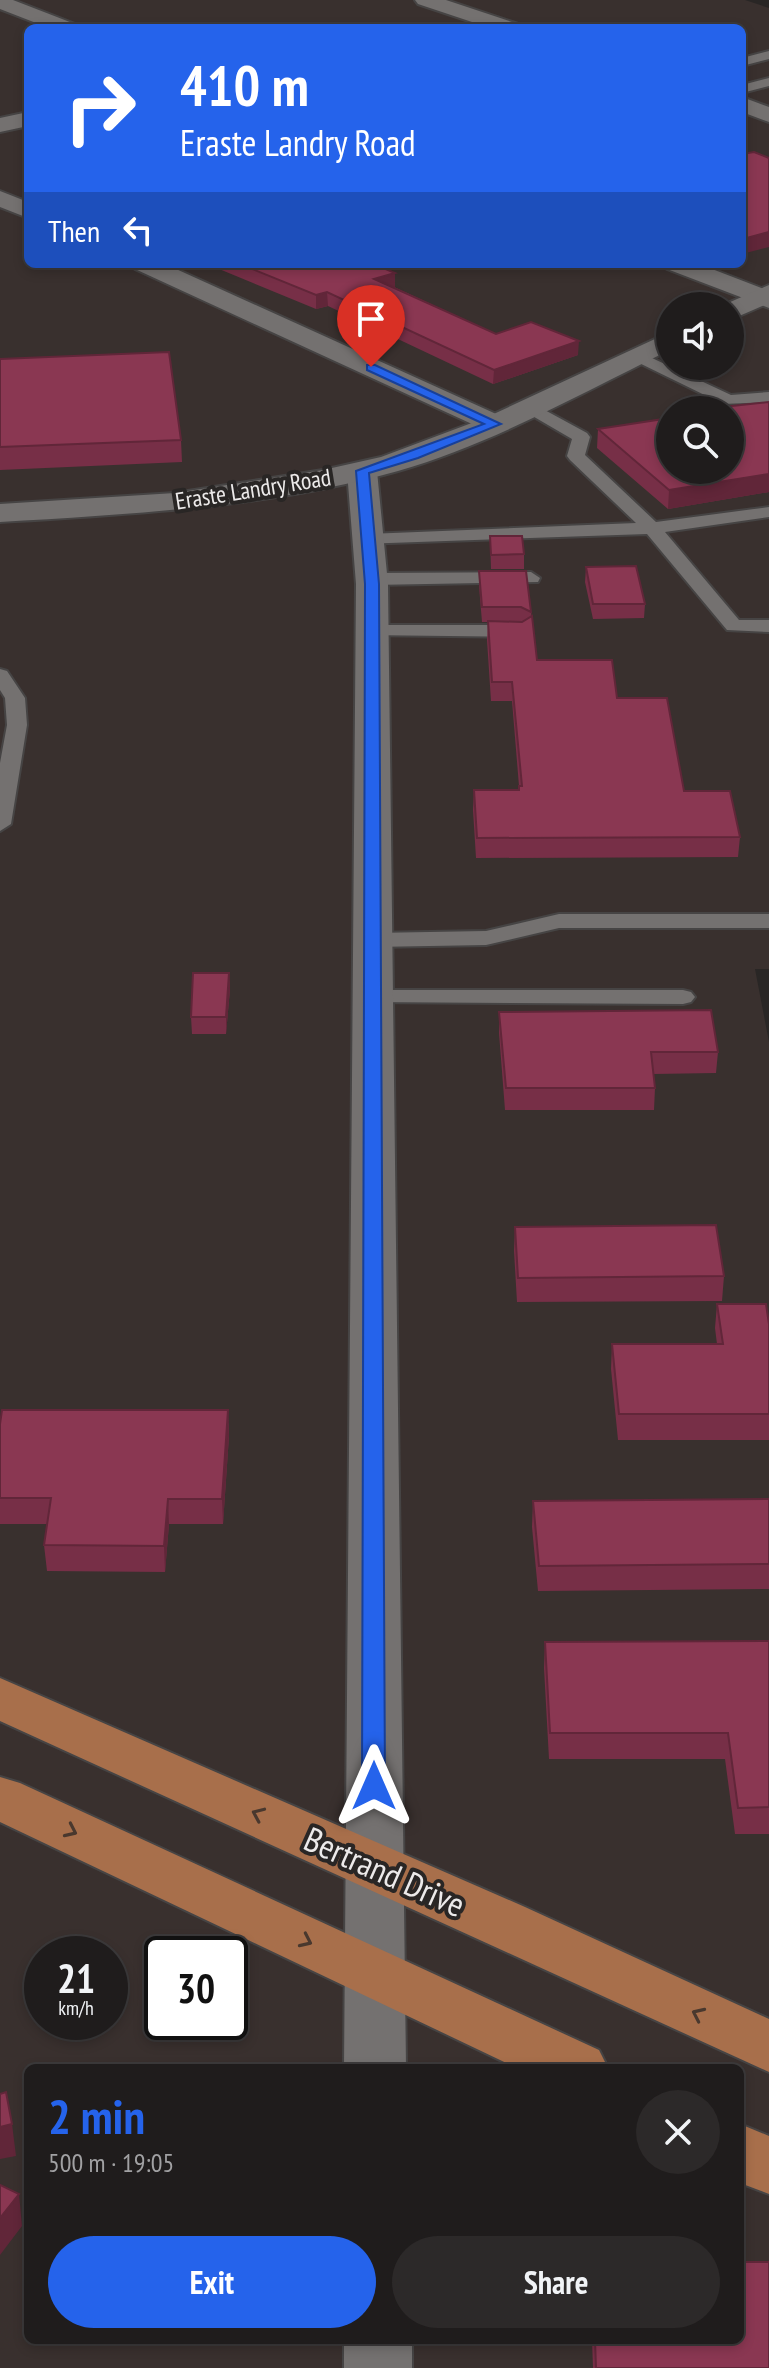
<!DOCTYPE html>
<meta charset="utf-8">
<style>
body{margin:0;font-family:"PT Sans Narrow",sans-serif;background:#2c2929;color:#f1f3f6;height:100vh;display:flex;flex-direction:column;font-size:30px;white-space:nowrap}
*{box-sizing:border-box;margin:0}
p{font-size:26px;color:#a1a1a3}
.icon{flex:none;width:44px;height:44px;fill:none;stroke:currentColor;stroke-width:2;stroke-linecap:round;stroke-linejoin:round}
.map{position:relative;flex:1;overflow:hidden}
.sheet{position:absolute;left:24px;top:2064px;width:720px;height:280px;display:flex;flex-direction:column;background:#1f1c1c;border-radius:12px;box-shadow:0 4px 12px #0003,0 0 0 2px #3c3a3b}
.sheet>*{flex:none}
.hud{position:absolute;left:24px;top:24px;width:722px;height:244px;border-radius:12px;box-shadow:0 4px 12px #0003,0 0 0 2px #3c3a3b;background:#2563eb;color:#fff;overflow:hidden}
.buttons{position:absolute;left:656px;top:292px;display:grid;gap:16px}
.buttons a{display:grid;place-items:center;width:88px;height:88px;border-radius:50%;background:#1f1c1c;box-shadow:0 4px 12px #0003,0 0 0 2px #3c3a3b;font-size:40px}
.speed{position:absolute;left:24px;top:1936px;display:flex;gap:16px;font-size:40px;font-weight:700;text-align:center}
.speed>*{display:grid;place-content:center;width:104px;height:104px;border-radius:50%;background:#1f1c1c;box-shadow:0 4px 12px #0003,0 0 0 2px #3c3a3b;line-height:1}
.speed small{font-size:20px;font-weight:400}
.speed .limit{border:4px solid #111;border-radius:12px;background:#fff;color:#111}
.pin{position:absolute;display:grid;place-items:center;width:68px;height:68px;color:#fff;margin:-82px -34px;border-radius:50% 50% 50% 0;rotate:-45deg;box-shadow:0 0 8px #0007}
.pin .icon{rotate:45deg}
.me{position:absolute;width:88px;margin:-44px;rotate:0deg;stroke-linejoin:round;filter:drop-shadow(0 0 6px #0008)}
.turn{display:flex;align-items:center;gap:28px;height:168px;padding:0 24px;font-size:36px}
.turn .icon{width:104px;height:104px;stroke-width:2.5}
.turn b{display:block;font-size:56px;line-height:68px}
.then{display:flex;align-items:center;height:76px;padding:0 24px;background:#0003;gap:16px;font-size:30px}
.round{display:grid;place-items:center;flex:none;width:84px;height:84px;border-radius:42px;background:#2c2929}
.headline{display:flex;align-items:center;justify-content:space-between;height:136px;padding:0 24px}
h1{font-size:48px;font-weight:700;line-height:60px;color:#2563eb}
.action{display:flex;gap:16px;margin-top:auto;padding:16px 24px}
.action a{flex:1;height:92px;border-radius:48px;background:#2563eb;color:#fff;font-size:32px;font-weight:700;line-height:92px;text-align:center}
.action a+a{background:#2c2929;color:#f1f3f6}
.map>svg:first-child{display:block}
</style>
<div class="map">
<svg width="769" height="2368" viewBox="0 0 769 2368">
<rect width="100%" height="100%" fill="#292625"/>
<path fill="#39302e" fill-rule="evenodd" d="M0,0H745L769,8V969H755L769,1042V2368H0ZM28,28H742V264H28ZM670,306H730V366H670ZM670,410H730V470H670ZM42,1954H110V2022H42ZM162,1954H230V2022H162ZM28,2068H740V2340H28Z"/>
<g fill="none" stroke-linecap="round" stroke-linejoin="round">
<g stroke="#464444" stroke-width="4">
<path id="lane" d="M769,51V59L742,66V58Z
M769,78V86L742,93V85Z
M637,351L731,395L769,392V402L723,404L631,359V353Z
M530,402L587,433L590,437L585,455L656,522L769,507V517L665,532L739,620H769V632L727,630L647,534L361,544L359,540L361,536L368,534L636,523L570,460L567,456L572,439L524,411L522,407L524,403Z
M531,572L540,578L538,582L372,585L363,579L372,573Z
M372,625H521L531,631L521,637L365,635L362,631Z
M0,669L7,671L25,698L27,725L11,824L0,831V763L7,725L5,698L0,690Z
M559,914H769V928H559L486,945L373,947L365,945L361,940L365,935L373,933L486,931Z
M373,990H683L691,992L695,997L691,1002L683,1004L365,1002L361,997L365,992Z"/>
</g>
<g stroke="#464444" stroke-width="4">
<path id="street" d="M0,0H13L75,24L78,28H49L0,9Z
M415,0H446L518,24L521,28H490L418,4Z
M742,97L769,107V122L742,112Z
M28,112V126L0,132V118Z
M0,191L28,202V218L0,207Z
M131,264H165L505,418L509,424L505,430L495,433L485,430L135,269Z
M663,264H699L769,291V308L667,269Z
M362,462L373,465L377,471L388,584L406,2068H344L356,584L347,471L351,465Z
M344,2340H412V2368H344Z"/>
</g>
<g stroke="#464444" stroke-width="4">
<path id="secondary" d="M769,285V303L730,320V306H721Z
M670,332V350C582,393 492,444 398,471C269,507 133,514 0,522V504L175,493L323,470L381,457L485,418Z"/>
</g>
<g stroke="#464444" stroke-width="4">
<path id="primary" d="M0,1678L525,1907L769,2019V2072L0,1721Z
M0,1777L20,1783L599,2050L608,2068H517L0,1822Z
M740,2124L769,2136V2194L740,2183Z"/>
</g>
<use href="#lane" fill="#747170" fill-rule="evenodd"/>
<use href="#street" fill="#747170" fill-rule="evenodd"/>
<use href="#secondary" fill="#747170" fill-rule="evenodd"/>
<use href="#primary" fill="#a86f4b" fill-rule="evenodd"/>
</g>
<path fill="#772f47" d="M207,264H374L395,273V287H394L496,334L578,355L493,384L328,306L316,309Z
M0,359L181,440L182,462L0,470Z
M769,402V492L668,509L597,448L598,429Z
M490,536L524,554V569H491Z
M586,567L645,604L644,618L593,619L585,582Z
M479,571L531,612L537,660L617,698L684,791L740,837L738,857L476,858L473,810L474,790H519V786L512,701H491L487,640L488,622H482L479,586Z
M229,973L230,989L226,1034H192L191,1017Z
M499,1012L718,1052L716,1073L653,1074L655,1088L654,1110H505L499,1033Z
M515,1227L724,1276L722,1301L517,1302L514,1251Z
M717,1304L769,1324V1440H618L611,1369L612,1344H717L715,1328Z
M228,1410L229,1436L223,1524H169L165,1572L47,1571L44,1545L47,1524H0V1424Z
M769,1499V1589L538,1591L532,1527L533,1501Z
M769,1641V1834H735L725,1759H549L544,1668L545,1642Z
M592,2340H740L769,2368H593Z"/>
<path fill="#612639" d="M769,232V247L742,254L743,239Z
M395,273V287L375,293L374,279Z
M327,292L328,306L316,309V295Z
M579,341L578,355L493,384L494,370Z
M769,474V492L668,509L669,490Z
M229,973L230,989L226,1034V1017Z
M228,1410L229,1436L223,1524L222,1499Z
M168,1499L169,1524L165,1572L164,1546Z
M12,2124L16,2156L0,2159V2127Z
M19,2194L22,2226L0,2255V2218Z"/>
<path fill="#8a3752" stroke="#612639" stroke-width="2" d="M754,152L769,158V232L743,239L742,154Z
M240,264H374L395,273L374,279L496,334L531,322L579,341L494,370L327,292L316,295Z
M169,352L181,440L0,447V359Z
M769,402V474L669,490L598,429L670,418V470H730V410H695Z
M490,536H522L524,554L491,555Z
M636,566L645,604H593L586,567Z
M479,571H526L531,612L521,607H482Z
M532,616L537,660H612L617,698H667L684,791H730L740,837L477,838L474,790H519V786H522L512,682H492L488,621L522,622Z
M193,973H229L226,1017H191Z
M711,1010L718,1052H651L655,1088H506L499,1012Z
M716,1225L724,1276L518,1278L515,1227Z
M717,1304H766L769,1324V1414H619L612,1344H723Z
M2,1410H228L222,1499H168L164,1546L44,1545L51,1498H0V1424Z
M769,1499V1564L539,1566L533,1501Z
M769,1641V1807L738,1808L728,1733H550L545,1642Z
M6,2092L12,2124L0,2127V2094Z
M0,2185L19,2194L0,2218Z
M740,2262H769V2368H596L595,2340H740Z"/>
<defs><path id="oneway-chevron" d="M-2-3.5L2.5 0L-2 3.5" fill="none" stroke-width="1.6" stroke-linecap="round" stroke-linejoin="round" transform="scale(2)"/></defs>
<g stroke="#49382e">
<use href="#oneway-chevron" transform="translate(258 1814) rotate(-156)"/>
<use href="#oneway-chevron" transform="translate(71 1831) rotate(25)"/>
<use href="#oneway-chevron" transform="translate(306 1941) rotate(25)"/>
<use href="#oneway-chevron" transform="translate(698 2014) rotate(-155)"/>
</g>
<path fill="#2563eb" stroke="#184099" stroke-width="2" d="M367,365H375L501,424L418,458L369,473L379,584L385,1786L382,1793L374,1795L366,1793L362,1786L365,584L356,471L484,424L367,370Z"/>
<g text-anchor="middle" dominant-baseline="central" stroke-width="8" stroke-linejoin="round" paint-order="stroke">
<g font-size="24" fill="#eceaea" stroke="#292625">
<text transform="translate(253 489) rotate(-9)">Eraste Landry Road</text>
</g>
<g font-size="34" fill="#eceaea" stroke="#292625">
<text transform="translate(385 1871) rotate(24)">Bertrand Drive</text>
</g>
</g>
</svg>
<div class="buttons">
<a><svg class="icon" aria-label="sound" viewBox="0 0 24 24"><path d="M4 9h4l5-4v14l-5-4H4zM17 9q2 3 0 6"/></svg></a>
<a><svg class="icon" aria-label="search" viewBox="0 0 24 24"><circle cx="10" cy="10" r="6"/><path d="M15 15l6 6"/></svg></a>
</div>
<div class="speed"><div>21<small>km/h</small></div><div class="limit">30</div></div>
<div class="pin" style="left:371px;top:367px;background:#d93025"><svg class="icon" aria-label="arrive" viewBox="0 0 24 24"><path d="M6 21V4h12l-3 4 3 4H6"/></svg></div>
<svg class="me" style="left:374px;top:1786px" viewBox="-20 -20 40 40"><path d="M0-17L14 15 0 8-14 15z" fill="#2563eb" stroke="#fff" stroke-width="4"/></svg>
<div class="hud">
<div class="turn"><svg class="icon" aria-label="right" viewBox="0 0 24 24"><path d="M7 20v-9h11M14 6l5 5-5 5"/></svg><div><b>410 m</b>Eraste Landry Road</div></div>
<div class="then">Then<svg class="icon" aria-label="left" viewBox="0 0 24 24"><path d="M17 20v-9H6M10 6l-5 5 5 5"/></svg></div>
</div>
<section class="sheet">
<div class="headline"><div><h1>2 min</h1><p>500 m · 19:05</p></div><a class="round"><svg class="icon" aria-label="close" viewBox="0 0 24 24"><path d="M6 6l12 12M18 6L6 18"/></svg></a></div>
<div class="action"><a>Exit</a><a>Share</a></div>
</section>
</div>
